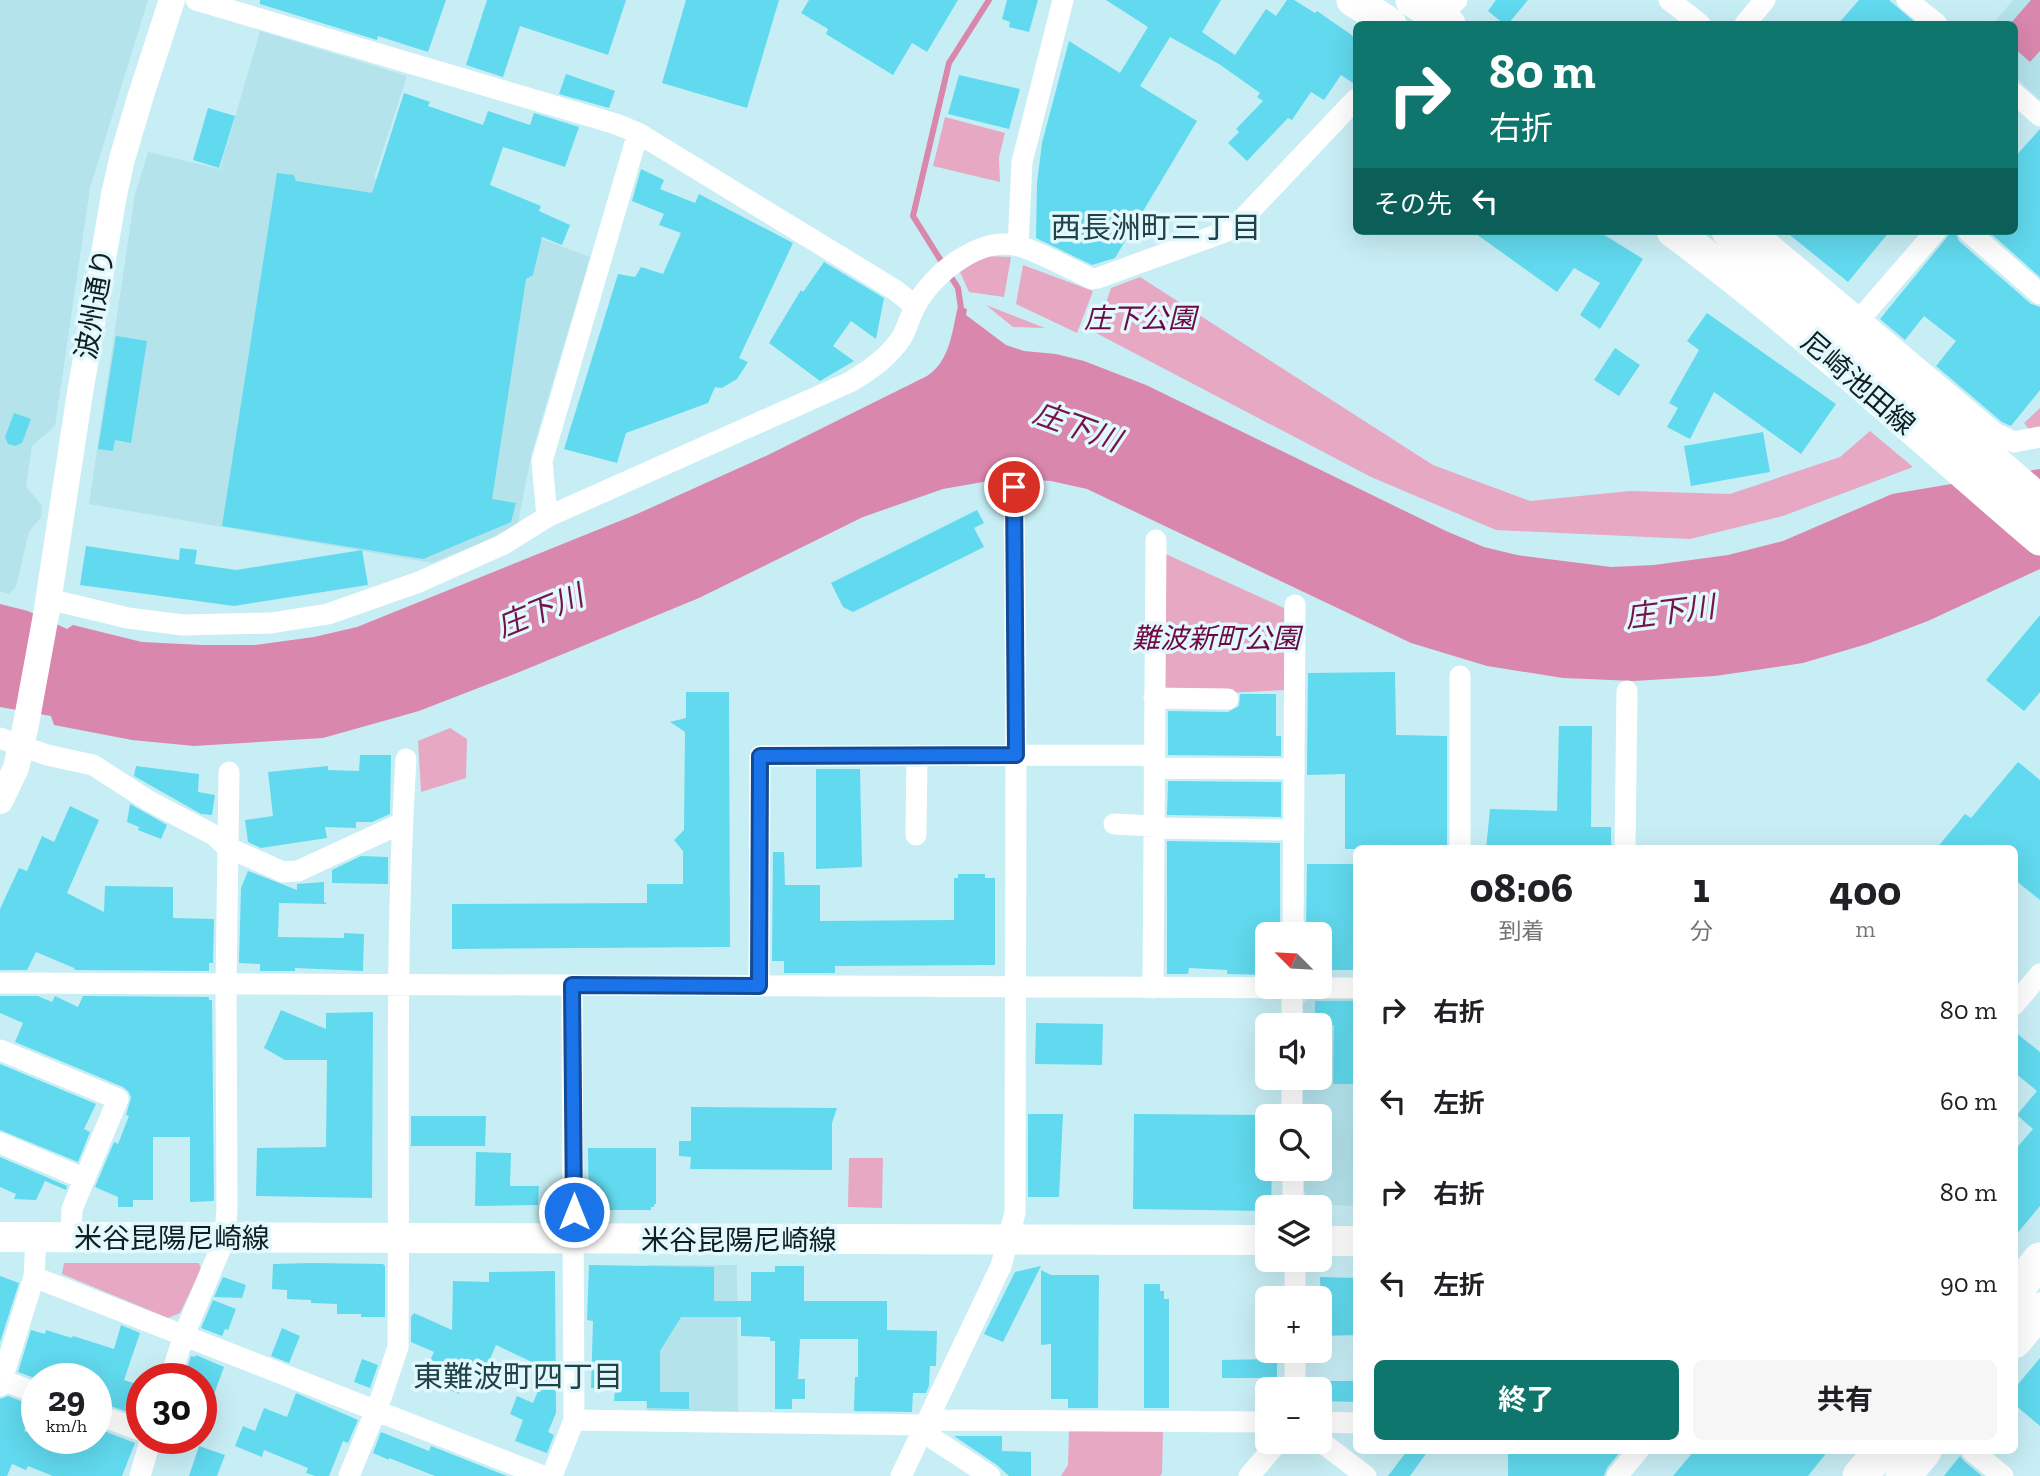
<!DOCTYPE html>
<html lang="ja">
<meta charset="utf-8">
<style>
body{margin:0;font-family:"Zilla Slab","Noto Sans JP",serif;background:#f6f6f6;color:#202124;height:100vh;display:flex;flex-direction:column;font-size:26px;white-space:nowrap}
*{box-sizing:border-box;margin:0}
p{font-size:23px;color:#757577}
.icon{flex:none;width:38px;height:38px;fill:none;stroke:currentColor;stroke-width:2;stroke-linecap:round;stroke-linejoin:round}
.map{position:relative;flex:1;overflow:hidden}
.details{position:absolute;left:1353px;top:845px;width:665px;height:609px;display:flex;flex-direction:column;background:#fff;border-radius:10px;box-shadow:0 7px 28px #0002}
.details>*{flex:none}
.top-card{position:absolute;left:1353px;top:21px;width:665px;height:214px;border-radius:10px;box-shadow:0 7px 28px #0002;background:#0f766e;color:#fff;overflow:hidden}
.needle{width:46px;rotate:294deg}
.controls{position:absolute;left:1255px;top:922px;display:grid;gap:14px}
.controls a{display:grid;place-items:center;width:77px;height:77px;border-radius:10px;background:#fff;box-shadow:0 7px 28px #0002;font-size:35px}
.speed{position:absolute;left:21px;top:1363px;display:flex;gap:14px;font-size:35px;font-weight:700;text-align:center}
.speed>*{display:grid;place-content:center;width:91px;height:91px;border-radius:50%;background:#fff;box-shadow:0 7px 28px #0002;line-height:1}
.speed small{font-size:18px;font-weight:400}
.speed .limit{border:10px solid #d22;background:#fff;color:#111}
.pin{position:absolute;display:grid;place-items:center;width:60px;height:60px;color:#fff;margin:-30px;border:4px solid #fff;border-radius:50%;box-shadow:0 2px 7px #0007}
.me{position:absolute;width:77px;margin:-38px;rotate:0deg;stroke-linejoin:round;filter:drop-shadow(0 0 5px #0008)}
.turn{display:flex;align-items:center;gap:24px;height:147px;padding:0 21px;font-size:32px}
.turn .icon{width:91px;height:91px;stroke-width:2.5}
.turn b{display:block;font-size:49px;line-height:60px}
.then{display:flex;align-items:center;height:66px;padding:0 21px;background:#0003;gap:14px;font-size:26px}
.eta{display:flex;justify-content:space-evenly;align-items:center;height:119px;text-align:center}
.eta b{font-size:42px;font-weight:700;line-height:49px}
.cta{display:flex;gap:14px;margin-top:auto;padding:14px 21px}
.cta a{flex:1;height:80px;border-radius:10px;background:#0f766e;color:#fff;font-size:28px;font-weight:700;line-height:80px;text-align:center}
.cta a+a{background:#f6f6f6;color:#202124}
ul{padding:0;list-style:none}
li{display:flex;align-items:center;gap:21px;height:91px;padding:0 21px}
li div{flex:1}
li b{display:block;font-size:26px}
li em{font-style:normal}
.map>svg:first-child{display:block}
</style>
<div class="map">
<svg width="2040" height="1476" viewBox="0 0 2040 1476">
<rect width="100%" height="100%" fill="#c8eef5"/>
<path fill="#b4e3ec" d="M0,0H148L90,188L55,426L32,446L26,486L42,506L41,517L29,532L16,587L9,594L0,591Z
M2013,0H2040V100L2014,76V24H1993Z
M260,31L407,76L374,178L397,184L590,257L532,452L517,528L432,563L89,504L135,194L148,152L220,169Z
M1311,996L1356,997V1206L1309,1204L1302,1185V1169H1320V1116H1302L1303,1078H1320V1026L1303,1025V1004Z
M647,1265H737L738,1414L646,1415Z"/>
<path fill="#e7a8c3" d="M945,117L1005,133L999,157L1000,182L933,166Z
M984,256L1011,257L1004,297L969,292L960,272Z
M1023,265L1093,291L1077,333L1016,304Z
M1140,277L1433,465L1530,501L1630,491L1730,494L1840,457L1870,431L1913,467L1783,516L1690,539L1496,530L1371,477L1096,333L1111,288Z
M986,305L1045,328L1013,327Z
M2040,408V430L2031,432L2024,423Z
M1159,551L1284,608L1285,690L1161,696Z
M450,728L467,739L466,778L421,792L418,741Z
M849,1158H883L882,1208L848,1207Z
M64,1263H199L201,1269L180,1313L168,1318L62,1274Z
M1069,1431H1163L1162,1473L1160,1476H1061L1068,1465Z"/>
<path fill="#da87ad" d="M2031,0H2040V51L2030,62L2014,48V24H2010Z
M958,306L967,309L966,315L1006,345L1024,351L1056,354L1084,361L1146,385L1446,531L1484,547L1517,555L1611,567L1654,565L1728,555L1783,541L1892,494L2040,469V569L1928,621L1867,644L1803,663L1715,676L1634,681L1563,678L1487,666L1411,643L1087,489L1051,481L1006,478L943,489L863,517L699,598L517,673L419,711L323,738L194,746L132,740L54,725L51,716L0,707V604L28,611L67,629L73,625L142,642L202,645H255L314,637L357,627L637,514L768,455L927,376C950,361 952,332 958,306Z"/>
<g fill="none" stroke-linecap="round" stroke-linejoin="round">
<path stroke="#da87ad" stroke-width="6" d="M962,315L958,288L913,216L949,63L989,0"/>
</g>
<path fill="#61d9ee" d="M260,0H446L428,52L378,36L377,40L260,4Z
M487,0H626L608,55L520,26L503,77L466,65Z
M686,0H779L747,108L662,83Z
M809,0H958L927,52L912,43L893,75L826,34L828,29L801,13Z
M1007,0H1038L1029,32L1009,27L1010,22L1002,19Z
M1106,0H1221L1202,32L1235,55L1266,9L1276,16L1287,0H1294L1315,13L1317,11L1356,38V85L1341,75L1324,100L1311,92L1292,120L1288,118L1247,161L1228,143L1239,132L1236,129L1263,101L1257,97L1260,93L1219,64L1170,37L1140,86L1197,121L1115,258L1092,265L1036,238L1037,183L1042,143L1069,41L1120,73L1148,27Z
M1496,0H1528L1508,24H1504L1488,11Z
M1859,0H1889L1917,24H1838Z
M566,74L615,91L609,108L559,94Z
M959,75L1020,89L1009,129L948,114Z
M404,93L430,102L428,106L483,125L488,111L530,125L534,113L579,127L565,167L503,147L490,185L541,206L539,211L570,225L562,245L542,237L533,275L526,279L492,499L516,503L511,522L423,559L222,526L277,173L294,175L296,181L372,193Z
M208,108L235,116L219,168L193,160Z
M2040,129V277L1988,231H2014V158Z
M641,169L664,180L660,189L695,203L699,194L793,243L739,358L748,362L737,379L722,388L715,387L708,403L626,433L617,463L564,449L618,274L635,277L641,267L663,274L681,233L659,225L664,214L632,201Z
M1472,231H1598L1643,259L1600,329L1580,315L1600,283L1574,268L1557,292Z
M1785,231H1890L1848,282Z
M1952,231H1955L1959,241L2031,304L2040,307V390L2011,426L2002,422L1936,366L1956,341L1924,316L1905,340L1880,319Z
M824,262L884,298L876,339L851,321L833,346L854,361L820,381L769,343L801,290L803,292Z
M1707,313L1836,404L1801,454L1714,392L1690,439L1667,427L1678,408L1669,403L1699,350L1687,341Z
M116,336L147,341L131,443L115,440L113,451L98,449Z
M1615,348L1640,365L1619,396L1594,380Z
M14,413L31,419L22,443L15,446L8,444L5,437Z
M1763,432L1770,472L1691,486L1684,446Z
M977,510L984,523L974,528L984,547L853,612L843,607L831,583Z
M86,546L179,560L180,548L197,550L195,564L236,570L362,550L368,585L234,606L80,585Z
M2040,615V692L2024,711L1986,680Z
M1395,672L1396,735L1447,736V849H1345V774L1307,775L1308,673Z
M686,692H729L730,947L452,949V904L647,903V884H683V851L674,840L684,830L685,732L670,722L686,718Z
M1240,694H1276V736H1281V756L1168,755V711L1228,712L1239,706Z
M1559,726H1592L1591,827H1611V849H1486L1490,809L1557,811Z
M360,755H391L390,814L372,822H356V828L325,827L327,838L261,848L248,842L245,820L273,816L268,772L328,766V770L359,771Z
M2018,762L2040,780V900L2014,879V849H1936L1965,814L1971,818Z
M136,766L199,774L198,792L215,795L212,815L201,814L134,776Z
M816,769H860L862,867L816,869Z
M1168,781L1281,782V817L1167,815Z
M130,804L167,825L161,839L138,830L139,827L127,822Z
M70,806L99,820L67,893L104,912L105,886L173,887V918L214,919L213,963H209V971L75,970L74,968L36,952L27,970H0V909L19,868L27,871L42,836L54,842Z
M1167,841L1280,843V934H1267V975L1227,974V970L1189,968L1188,974H1167Z
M773,852H784L785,885H820V921L954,920V878H958V874H985V878H995V965L835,966V973H784V961H772Z
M361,856L388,857V884L332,883V870Z
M1307,864H1356V970H1320V934H1306Z
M248,871L297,890V884L324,882V902L327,904L279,903L278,937L344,938V933L364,934L363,971L295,968V971H260V964L239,963L241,888Z
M0,996H38L52,1002L55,996L78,1007L83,996L209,997V1000H212L214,1201L190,1202V1137H153V1200H133V1207H118V1197L95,1187L114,1142L118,1144L129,1116L126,1115L131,1098L129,1092L123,1087L15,1042L23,1023L0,1013Z
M1315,1001H1356V1084H1333L1334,1025H1315Z
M281,1010L326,1029V1013L373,1012L372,1198L256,1196L257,1148L326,1147L327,1060H285L264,1048Z
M1036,1023L1103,1024L1102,1065L1035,1064Z
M2014,1031L2040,1052V1206L2014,1237V1151L2033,1129L2017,1115L2037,1091L2014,1072Z
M0,1064L96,1104L84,1129L90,1132L78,1162L0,1130Z
M691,1107L837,1108L832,1123V1170L690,1169L691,1157L679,1156V1141H691Z
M1028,1114H1063L1059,1197H1028Z
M1134,1114L1267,1115V1169H1272L1271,1208H1267V1211L1133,1209Z
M411,1116H486L485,1146H411Z
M588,1148H656V1204H654V1207H651V1210H593V1207H589Z
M476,1152L511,1153L510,1186H539L538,1205L475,1206Z
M0,1157L67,1186L66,1190L45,1181L36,1200L14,1199L16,1194L0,1187Z
M312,1263L383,1264L385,1266V1317H361V1314H337V1304L311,1303V1300L287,1299V1290L272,1289L273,1264Z
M589,1265L714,1267V1301H751V1272H775V1266H804V1301H887V1330L937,1331L936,1366H930L929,1386L926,1393H913L912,1412L854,1411L855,1377H858V1339H800L798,1379H805V1399H792V1409H775V1341H770V1337L741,1336V1317H681L660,1351V1392H689V1409L647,1408V1401H614L615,1389L591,1388L593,1321L587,1320Z
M1041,1266L1003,1342L984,1334L1015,1272Z
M1041,1270L1051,1275H1099L1098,1408H1068V1399H1051V1344L1041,1345Z
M555,1271L556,1413L548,1432L554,1435L547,1453L515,1441L523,1420L510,1414L517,1396L533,1403L547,1369L496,1345L484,1373L470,1367L459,1394L422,1378L434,1352L411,1342V1317L414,1313L452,1330L453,1281L489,1282V1272Z
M0,1276L19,1283L0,1342Z
M223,1277L246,1285L242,1298L214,1297Z
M1320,1277L1356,1278V1335L1322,1336Z
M1144,1284H1160V1291H1164V1299H1169V1408H1144Z
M213,1300L236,1309L228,1330L225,1329L222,1336L201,1328Z
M121,1325L140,1333L124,1380L142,1386L138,1405L142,1406V1417L96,1401V1379H37L18,1372L31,1330L45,1334L46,1330L72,1338L73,1336L114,1349Z
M282,1328L300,1336L289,1363L271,1356Z
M196,1355L224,1367L203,1424L201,1379H184L191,1356L195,1357Z
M2040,1358V1426L2014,1404V1389Z
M362,1359L378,1365L370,1388L354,1382Z
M1277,1359V1378H1222V1360Z
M1325,1381H1356V1402L1324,1401Z
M296,1393L358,1420L348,1443L343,1441L329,1476H315L306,1473L308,1468L264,1450L262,1457L235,1446L243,1426L255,1431L264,1408L287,1417Z
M8,1396L34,1406L24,1431L37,1435V1438H96V1428L135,1443L122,1476H53L28,1466L26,1470L12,1464L7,1476H0V1399Z
M381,1432L429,1451L431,1446L507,1476H435L389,1458V1460L373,1453Z
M954,1436H1002V1451L1031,1452V1476H1009L997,1465Z
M199,1446L225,1455L217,1476H189Z
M1407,1451H1428L1410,1476H1388Z
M1508,1451H1618L1620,1452L1607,1468L1604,1476H1508Z
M1694,1451H1828L1808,1476H1673Z
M1960,1456L1964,1461L1982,1476H1944Z"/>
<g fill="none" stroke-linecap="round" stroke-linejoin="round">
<path stroke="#fff" stroke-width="21" d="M196,0L616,124L638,133L895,290L915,306
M1669,0L1700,24
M1907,0L1937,24
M1431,23L1457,0
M1745,24L1765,0
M2014,93L2040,116
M1755,231L1995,433L2014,442L2040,437
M1968,231L2040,294
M1018,246L1022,162L1063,0
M1860,319L1936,231
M547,517L542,461L638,133
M48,599L128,618L183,625L271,623L328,614L419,582L502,545L547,517L850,382C870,370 889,357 902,337C907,328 910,316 915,307C932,274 980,235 1019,246C1044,254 1068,268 1092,279L1098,278L1233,229L1356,99
M1154,698L1228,699
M0,738L47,755L93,765L149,801L214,835L227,847L283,872L298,871L402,823
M1154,768L1294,769
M1114,824L1154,826
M1154,828L1293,830
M916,835L917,755
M1460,849V676
M1625,849L1627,691
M1293,934L1295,605
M0,983L1356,988
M759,986L760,756L1154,755
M1292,987V1026
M1153,988L1156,540
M2014,1005L2040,974
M0,1050L118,1099L72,1209L71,1237
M1292,1078V1116
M0,1143L85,1179
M1293,1169V1208
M1295,1260V1298
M34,1277L543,1476
M1295,1351V1390
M170,1379L184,1335L225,1238L227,1208L226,986L229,772
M2,1380L37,1393
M0,1386L34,1277L36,1237
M96,1414L142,1431
M574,1420L926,1425
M929,1420L1267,1422
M1320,1422L1356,1423
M923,1432L990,1476
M1320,1441L1366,1476
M1972,1451L2003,1476
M140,1476L151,1438
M349,1476L382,1395L398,1347C400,1151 394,954 406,759
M552,1476L574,1420L572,985
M901,1476L1001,1266L1015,1213L1016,755L1014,487
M1249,1476L1278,1442
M1617,1476L1638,1451"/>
<path stroke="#fff" stroke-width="26" d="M0,801L16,768L26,724L46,615L80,393L114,195L122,159L141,95L172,0"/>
<path stroke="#fff" stroke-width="30" d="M0,1237L1267,1240
M1320,1241H1356"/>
<path stroke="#fff" stroke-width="33" d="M1353,0L1390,24
M1412,0L1449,24
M1673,231C1801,326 1919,436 2040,539
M1728,231L2040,501"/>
<path stroke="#fff" stroke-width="35" d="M2014,1292L2040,1260
M2014,1341L2040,1310
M1860,1476L1881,1451
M1903,1476L1924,1451"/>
</g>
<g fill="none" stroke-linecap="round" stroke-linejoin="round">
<g stroke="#114b97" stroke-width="18">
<path id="route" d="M574,1212L572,985L759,986L760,756L1016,755L1014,487"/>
</g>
<use href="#route" stroke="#1a73e8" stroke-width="12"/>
</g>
<g text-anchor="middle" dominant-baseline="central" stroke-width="7" stroke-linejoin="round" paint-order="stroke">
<g font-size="28" fill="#111f22" stroke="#e1f8fc">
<text transform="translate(95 304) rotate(-80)">波州通り</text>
<text transform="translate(1858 383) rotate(41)">尼崎池田線</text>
<text x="172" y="1238">米谷昆陽尼崎線</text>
<text x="739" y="1240">米谷昆陽尼崎線</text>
</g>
<g font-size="28" font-style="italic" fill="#6e0945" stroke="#e1f8fc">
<text x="1140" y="318">庄下公園</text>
<text x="1216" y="638">難波新町公園</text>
</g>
<g font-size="30" fill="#214248" stroke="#e1f8fc">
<text x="1156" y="228">西長洲町三丁目</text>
<text x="518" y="1377">東難波町四丁目</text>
</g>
<g font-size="30" font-style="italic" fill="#75134b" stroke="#e1f8fc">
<text transform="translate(1077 427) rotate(20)">庄下川</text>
<text transform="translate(540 611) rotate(-22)">庄下川</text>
<text transform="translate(1670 612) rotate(-7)">庄下川</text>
</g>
</g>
</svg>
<div class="controls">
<a><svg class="needle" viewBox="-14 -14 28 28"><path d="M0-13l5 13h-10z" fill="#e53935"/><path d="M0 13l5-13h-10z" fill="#757577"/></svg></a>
<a><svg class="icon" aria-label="sound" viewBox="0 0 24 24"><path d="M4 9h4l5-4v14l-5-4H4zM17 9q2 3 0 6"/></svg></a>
<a><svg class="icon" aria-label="search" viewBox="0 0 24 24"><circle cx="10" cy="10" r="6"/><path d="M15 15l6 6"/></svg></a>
<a><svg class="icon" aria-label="layers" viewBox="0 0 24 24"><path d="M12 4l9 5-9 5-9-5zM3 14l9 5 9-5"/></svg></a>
<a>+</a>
<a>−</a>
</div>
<div class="speed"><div>29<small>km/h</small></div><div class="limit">30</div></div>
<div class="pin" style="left:1014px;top:487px;background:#d93025"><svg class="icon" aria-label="arrive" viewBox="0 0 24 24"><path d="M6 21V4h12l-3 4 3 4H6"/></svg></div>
<svg class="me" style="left:574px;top:1212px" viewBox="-20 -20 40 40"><circle r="17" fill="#1a73e8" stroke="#fff" stroke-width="3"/><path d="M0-11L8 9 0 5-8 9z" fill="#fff"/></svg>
<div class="top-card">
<div class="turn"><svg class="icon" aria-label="right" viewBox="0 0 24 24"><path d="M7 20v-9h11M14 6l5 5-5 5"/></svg><div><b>80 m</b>右折</div></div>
<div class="then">その先<svg class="icon" aria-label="left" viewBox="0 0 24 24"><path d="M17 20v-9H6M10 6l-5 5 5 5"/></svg></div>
</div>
<section class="details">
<div class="eta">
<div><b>08:06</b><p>到着</p></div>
<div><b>1</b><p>分</p></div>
<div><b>400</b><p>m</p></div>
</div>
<ul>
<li><svg class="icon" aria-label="right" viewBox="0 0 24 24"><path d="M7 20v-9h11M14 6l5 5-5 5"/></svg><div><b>右折</b></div><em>80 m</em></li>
<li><svg class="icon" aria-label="left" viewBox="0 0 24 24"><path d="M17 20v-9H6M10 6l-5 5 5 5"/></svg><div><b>左折</b></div><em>60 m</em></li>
<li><svg class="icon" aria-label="right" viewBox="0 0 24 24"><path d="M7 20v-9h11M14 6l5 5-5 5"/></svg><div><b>右折</b></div><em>80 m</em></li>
<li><svg class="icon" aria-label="left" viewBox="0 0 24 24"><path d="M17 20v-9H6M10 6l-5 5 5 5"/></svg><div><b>左折</b></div><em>90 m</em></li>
</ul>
<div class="cta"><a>終了</a><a>共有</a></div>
</section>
</div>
